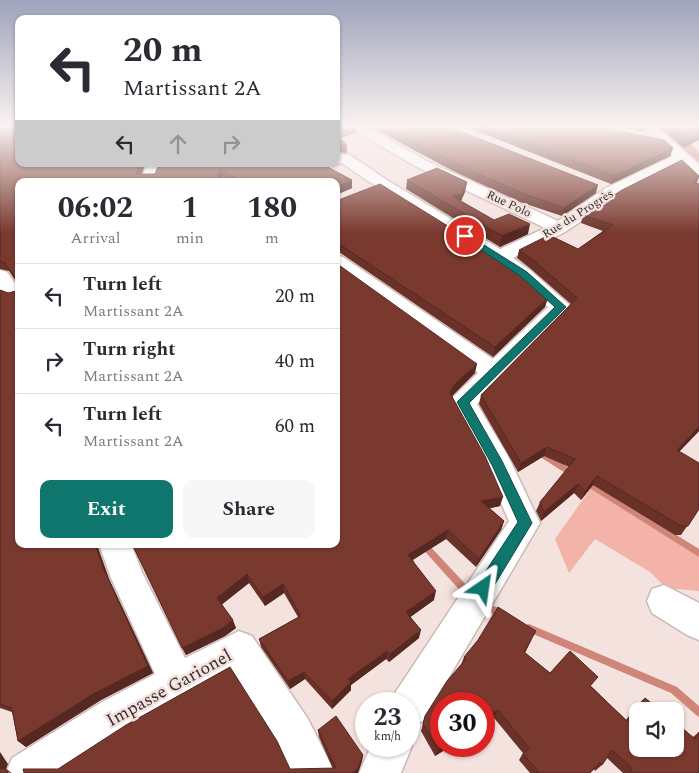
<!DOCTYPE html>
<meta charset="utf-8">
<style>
body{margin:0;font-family:Spectral,serif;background:#f7f7f7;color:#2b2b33;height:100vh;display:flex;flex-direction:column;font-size:19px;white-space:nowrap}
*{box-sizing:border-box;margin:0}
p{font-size:16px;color:#7c7c81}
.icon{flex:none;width:28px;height:28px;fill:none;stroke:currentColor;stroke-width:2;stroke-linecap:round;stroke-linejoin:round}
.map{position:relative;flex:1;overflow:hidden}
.drawer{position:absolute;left:15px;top:178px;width:325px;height:370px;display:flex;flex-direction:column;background:#fff;border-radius:10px;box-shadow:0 1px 4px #0004}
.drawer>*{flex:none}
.top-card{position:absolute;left:15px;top:15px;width:325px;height:152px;border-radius:10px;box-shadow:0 1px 4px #0004;background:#fff;color:#2b2b33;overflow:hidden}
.fabs{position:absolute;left:629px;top:702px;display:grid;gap:10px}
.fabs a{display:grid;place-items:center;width:55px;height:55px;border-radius:10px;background:#fff;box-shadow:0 1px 4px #0004;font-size:25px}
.speed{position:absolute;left:355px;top:692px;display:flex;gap:10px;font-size:25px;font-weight:700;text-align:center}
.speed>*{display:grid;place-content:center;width:65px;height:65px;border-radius:50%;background:#fff;box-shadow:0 1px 4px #0004;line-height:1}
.speed small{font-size:12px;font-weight:400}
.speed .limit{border:8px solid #d22;background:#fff;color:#111}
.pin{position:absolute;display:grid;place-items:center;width:42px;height:42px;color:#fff;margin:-21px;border:2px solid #fff;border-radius:50%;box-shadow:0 1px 5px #0007}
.me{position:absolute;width:55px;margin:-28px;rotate:32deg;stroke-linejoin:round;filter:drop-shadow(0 0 4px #0008)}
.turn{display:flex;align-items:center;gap:18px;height:105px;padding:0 25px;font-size:22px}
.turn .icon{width:65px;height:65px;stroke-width:2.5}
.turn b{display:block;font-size:35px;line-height:42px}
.lanes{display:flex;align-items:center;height:48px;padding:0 25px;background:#0003;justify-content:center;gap:25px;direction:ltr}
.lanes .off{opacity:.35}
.eta{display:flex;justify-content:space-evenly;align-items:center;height:85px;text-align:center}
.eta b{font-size:30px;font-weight:700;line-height:35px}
.button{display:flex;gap:10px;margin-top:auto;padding:10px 25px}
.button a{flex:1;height:58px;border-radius:10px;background:#0f766e;color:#fff;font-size:20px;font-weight:700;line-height:58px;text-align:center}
.button a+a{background:#f7f7f7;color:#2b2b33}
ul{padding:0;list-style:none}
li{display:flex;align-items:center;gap:15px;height:65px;padding:0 25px;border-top:1px solid #e1e1e2}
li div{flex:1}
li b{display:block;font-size:19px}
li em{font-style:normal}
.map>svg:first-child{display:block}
</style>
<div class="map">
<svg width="699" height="773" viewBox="0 0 699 773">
<rect width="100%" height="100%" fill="#f4e2df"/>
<path fill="#f3b3a8" d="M591,484L699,549V591L666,588L650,572L595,539L569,573L555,539L591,488Z"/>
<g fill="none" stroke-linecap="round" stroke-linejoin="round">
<path fill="#cf8679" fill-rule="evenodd" d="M218,164H222L227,181H223Z
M539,450L576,472L577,474L576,476L573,477L570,476L537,455L536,453L537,451Z
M586,479L699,549V557L583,484L582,482L583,480Z
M423,540L426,542L471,590L472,593L471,596L468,597L465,596L420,546L419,544L420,542Z
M489,604L505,611L506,614L505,617L502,618L486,611L485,608L486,605Z
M529,624L677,687L699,706V717L696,715L671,693L526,631L525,628L526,625Z"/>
<path fill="#cf8679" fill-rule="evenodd" d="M652,125H674L699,153V175L690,173Z"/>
<g stroke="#cbb9b6" stroke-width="3">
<path id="minor" d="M345,125H363L427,161L558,221L606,188L673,156L640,125H655L699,164V177L693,175L681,164L618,196L565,232L513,258L530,270L572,307L477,404L508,456L540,523L423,721L409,726V704H391L395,693L509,521L484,465L450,402L454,396L478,373L336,270V255L343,257L493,359L548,307C537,297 526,286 514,277C459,236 398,203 342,163L336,164V154L350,155L387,180L500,249L545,228L417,167Z
M147,164H162L156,181H140Z
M0,270L7,272L19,289V299L12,300L5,298L0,292Z
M99,544H131L142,572L185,658L239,631L252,636L308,719L335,773H292L280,747L233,672L130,730L64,773H6L12,758L102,702L155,674L111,578Z
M664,585L699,603V640L687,635L652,613L647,601L652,589Z
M409,737L412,746L401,773H359L371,746H409Z"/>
</g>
<use href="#minor" fill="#fff" fill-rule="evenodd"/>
</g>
<path fill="#693128" d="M0,125L19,164H145L142,174H155L159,164H322L352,188L336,195V181H229L223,177L19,181V544L97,545L109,579L153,673L101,700L26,747L18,741L12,712L0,708V290L8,293L16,291L17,283L9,271L0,269Z
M336,125L356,126V133L339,138L347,145V153L336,152Z
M367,125H444L596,193L562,216L520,202L453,171Z
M461,125H602L619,131L673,148L670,156L611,184Z
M614,125H646L644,132Z
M657,125H699L684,148Z
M699,177L697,183L699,431L679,452L699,509L681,535H675L593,485L581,500L574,493L541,521L536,511L540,502L569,467L544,456L518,472L479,404L481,395L571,304L531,269L517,258L519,250L578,249L603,231L581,223L583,215Z
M407,180L465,192L461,201L494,220L528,234L500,247L406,189Z
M336,201L545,307L493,357L336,250Z
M336,263L475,373L453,395L452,397L500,506L489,508L504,521L501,530L476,567L446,539L413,560L434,600L410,617L419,638L389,662L386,659L351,685V690L332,709L305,679L290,689L261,647L259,639L298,617L284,593L265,606L249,583L222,604L236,628L225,636L186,655L132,544L279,547L336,544Z
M532,639L525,653L550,673L591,686L626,720L637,705L645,698L693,737L699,732V773H623L607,758L602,765L595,771L594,769L590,773H530L519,760L523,753L494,718L441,746H451L435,756L421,731L425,716L461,665L464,657Z
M318,730L363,755L362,761L358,773L290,769H333L319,737Z"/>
<path fill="#552821" d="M356,126V133L336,139V131Z
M699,134V140L684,148L687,141Z
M673,148L670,156L611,184L614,176Z
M140,164H145L139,181L136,174Z
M221,169L223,177L219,181L217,175Z
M352,180V188L336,195V187Z
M467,182L465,192L460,203L452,196Z
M598,185L596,193L562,216L564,208Z
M530,224L528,234L500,247L502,236Z
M548,298L545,307L493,357L495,347Z
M477,364L475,373L453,395L448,403L450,393L454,385Z
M699,427V431L671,460L677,450Z
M547,447L544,456L518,472L521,463Z
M597,476L593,485L581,500L585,491Z
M578,484L574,493L541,521L544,512Z
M503,497L500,506L479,511L481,501Z
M504,521L501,530L476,567L479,559Z
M448,530L446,539L407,563L408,555Z
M95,544H98L97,545L109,579L153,673L101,700L26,747L18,741L95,693L104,570Z
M247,574L249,583L220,606L217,598Z
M283,584L284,593L265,606L263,597Z
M436,591L434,600L405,621L406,612Z
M233,620L236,628L225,636L186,655L182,648Z
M421,630L419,638L389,662L390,654Z
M387,651L386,659L351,685V690L332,709V701L348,679Z
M304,672L305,679L290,689L288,681Z
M498,710L494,718L484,724V719Z
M443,746H451L435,756L438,750Z
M0,752L8,764L6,769L12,773L0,771Z
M363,755L362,761L358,773H352Z"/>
<path fill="#7a392f" stroke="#552821" d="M0,125H19V164H140L136,174H155L159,164H322L352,180L336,187V181H241L221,169L217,175L223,181H19V544H95L104,570L148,666L95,693L18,741L12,708L0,704V290L8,293L16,291L17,280L4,262L0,261Z
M336,125H354L356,126L336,131Z
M382,125H444L598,185L564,208L522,193L454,163Z
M481,125H602L619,131L664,140L673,148L614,176Z
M669,125H699V134L687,141Z
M336,135L347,145L336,144Z
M682,160L699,176L694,182L699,184V427L677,450L699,463V509L688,526H681L597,476L585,491L578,484L544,512L540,502L575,459L547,447L521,463L481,395L577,298L533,260L519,250L549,235L578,249L613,225L583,215L622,190Z
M437,168L467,182L462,194L452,196L494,220L509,214L530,224L502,236L407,180Z
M380,184L493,254L517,270L548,298L495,347L336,242V201Z
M336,263L477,364L454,385L450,393L485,456L503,497L481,501L504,521L479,559L448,530L408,555L436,591L406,612L421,630L390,654L387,651L348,679L351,682L332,701L304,672L288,681L259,639L301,616L283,584L263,597L247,574L217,598L233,620L223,628L182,648L132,544H276L279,547L284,544H336Z
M498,607L536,631L524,652L550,673L570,651L598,677L590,686L627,721L645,698L661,711H638V749H675V722L695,739L699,732V773H632L630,766L612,750L602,765L600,762L590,773H535L539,772L523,754L529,748L498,710L484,719V704H441V746H443L438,750L423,724L425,716L447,681L466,659L464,657L478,640Z
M230,667L277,741L290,769L336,768L318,730L336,716L363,755L358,768L352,773H24L23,769H58L126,725Z
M0,768L6,769L8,773H0Z"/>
<linearGradient id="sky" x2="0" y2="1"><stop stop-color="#9ea2bc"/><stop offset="0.54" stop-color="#faf2f1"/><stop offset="1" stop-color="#faf2f1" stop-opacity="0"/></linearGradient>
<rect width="699" height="233" fill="url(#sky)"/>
<path fill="#0f766e" stroke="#0a4d48" d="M465,233L527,272L566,307L469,403L502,461L532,523L489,594L483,596L478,594L476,588L478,583L518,522L492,465L457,402L555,307L520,276L462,237V234Z"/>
<g text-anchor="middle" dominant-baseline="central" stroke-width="5" stroke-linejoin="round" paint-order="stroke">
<g font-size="12" fill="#342d2c" stroke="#f4e2df">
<text transform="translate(509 204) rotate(25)">Rue Polo</text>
<text transform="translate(578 214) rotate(-32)">Rue du Progrès</text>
</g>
<g font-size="18" fill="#342d2c" stroke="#f4e2df">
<text transform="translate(169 688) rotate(-29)">Impasse Garionel</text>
</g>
</g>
</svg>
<div class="fabs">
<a><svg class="icon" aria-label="sound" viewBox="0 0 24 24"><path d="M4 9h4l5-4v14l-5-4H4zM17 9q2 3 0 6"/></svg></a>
</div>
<div class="speed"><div>23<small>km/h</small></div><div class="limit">30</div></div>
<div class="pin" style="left:465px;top:236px;background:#d93025"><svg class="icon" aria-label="arrive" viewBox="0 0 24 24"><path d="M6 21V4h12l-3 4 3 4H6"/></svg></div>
<svg class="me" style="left:483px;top:588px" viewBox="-20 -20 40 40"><path d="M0-17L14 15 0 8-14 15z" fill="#0f766e" stroke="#fff" stroke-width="4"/></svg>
<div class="top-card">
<div class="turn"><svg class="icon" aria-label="left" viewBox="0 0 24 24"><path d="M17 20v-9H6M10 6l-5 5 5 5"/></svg><div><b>20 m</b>Martissant 2A</div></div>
<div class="lanes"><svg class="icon" aria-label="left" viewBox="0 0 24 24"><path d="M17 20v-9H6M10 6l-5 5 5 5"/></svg><svg class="icon off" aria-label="ahead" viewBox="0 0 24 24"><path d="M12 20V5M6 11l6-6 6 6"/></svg><svg class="icon off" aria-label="right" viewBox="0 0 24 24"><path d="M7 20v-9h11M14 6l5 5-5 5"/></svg></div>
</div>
<section class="drawer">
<div class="eta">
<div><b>06:02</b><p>Arrival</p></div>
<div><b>1</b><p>min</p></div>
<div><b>180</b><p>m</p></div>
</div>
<ul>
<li><svg class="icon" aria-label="left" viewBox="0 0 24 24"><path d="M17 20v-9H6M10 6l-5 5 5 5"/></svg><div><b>Turn left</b><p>Martissant 2A</p></div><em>20 m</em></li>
<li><svg class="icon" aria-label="right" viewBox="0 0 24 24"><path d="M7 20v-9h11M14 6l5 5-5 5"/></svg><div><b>Turn right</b><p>Martissant 2A</p></div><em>40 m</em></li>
<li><svg class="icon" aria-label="left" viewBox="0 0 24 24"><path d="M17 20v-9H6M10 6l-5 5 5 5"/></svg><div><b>Turn left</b><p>Martissant 2A</p></div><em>60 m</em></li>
</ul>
<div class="button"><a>Exit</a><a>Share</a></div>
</section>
</div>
